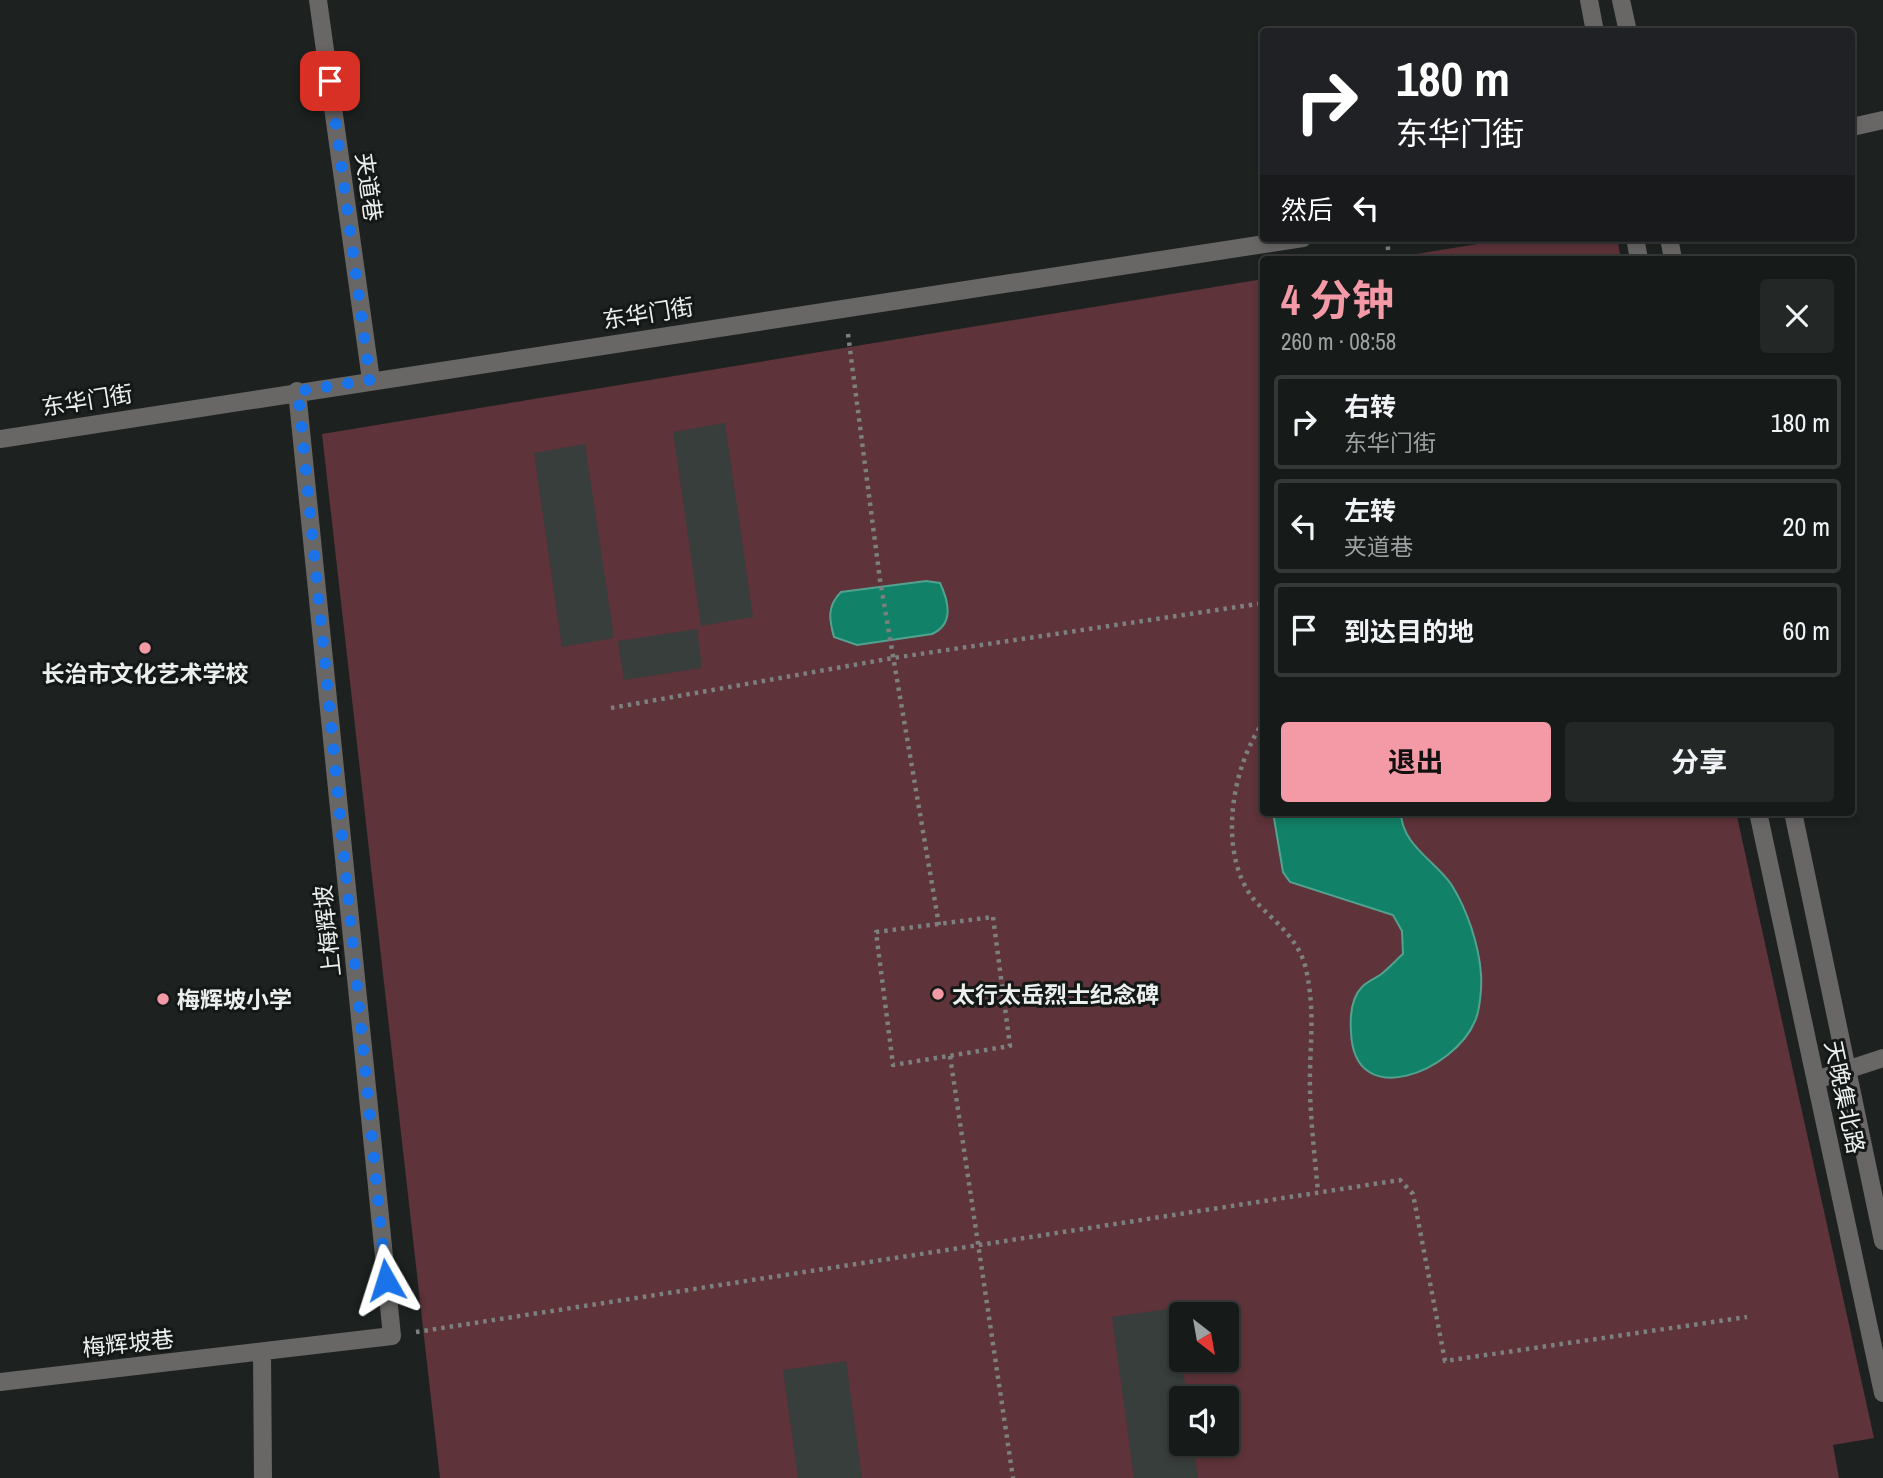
<!DOCTYPE html>
<html lang="zh">
<meta charset="utf-8">
<style>
body{margin:0;font-family:"Archivo Narrow","Noto Sans SC",sans-serif;background:#232725;color:#f1f3f6;height:100vh;display:flex;flex-direction:column;font-size:26px;white-space:nowrap}
*{box-sizing:border-box;margin:0}
p{font-size:23px;color:#9ea1a2}
.icon{flex:none;width:38px;height:38px;fill:none;stroke:currentColor;stroke-width:2;stroke-linecap:round;stroke-linejoin:round}
.map{position:relative;flex:1;overflow:hidden}
.sheet{position:absolute;left:1260px;top:256px;width:595px;height:560px;display:flex;flex-direction:column;background:#161a18;border-radius:7px;box-shadow:0 4px 10px #0003,0 0 0 2px #353837}
.sheet>*{flex:none}
.hud{position:absolute;left:1260px;top:28px;width:595px;height:214px;border-radius:7px;box-shadow:0 4px 10px #0003,0 0 0 2px #353837;background:#202124;color:#fff;overflow:hidden}
.needle{width:46px;rotate:149deg}
.buttons{position:absolute;left:1169px;top:1302px;display:grid;gap:14px}
.buttons a{display:grid;place-items:center;width:70px;height:70px;border-radius:7px;background:#161a18;box-shadow:0 4px 10px #0003,0 0 0 2px #353837;font-size:35px}
.pin{position:absolute;display:grid;place-items:center;width:60px;height:60px;color:#fff;margin:-30px;border-radius:14px;box-shadow:0 4px 10px #0006}
.me{position:absolute;width:77px;margin:-38px;rotate:354deg;stroke-linejoin:round;filter:drop-shadow(0 0 5px #0008)}
.turn{display:flex;align-items:center;gap:24px;height:147px;padding:0 21px;font-size:32px}
.turn .icon{width:91px;height:91px;stroke-width:2.5}
.turn b{display:block;font-size:49px;line-height:60px}
.then{display:flex;align-items:center;height:66px;padding:0 21px;background:#0003;gap:14px;font-size:26px}
.round{display:grid;place-items:center;flex:none;width:74px;height:74px;border-radius:7px;background:#232725}
.head{display:flex;align-items:center;justify-content:space-between;height:119px;padding:0 21px}
h1{font-size:42px;font-weight:700;line-height:52px;color:#f49aa6}
.primary-button{display:flex;gap:14px;margin-top:auto;padding:14px 21px}
.primary-button a{flex:1;height:80px;border-radius:7px;background:#f49aa6;color:#111;font-size:28px;font-weight:700;line-height:80px;text-align:center}
.primary-button a+a{background:#232725;color:#f1f3f6}
ul{padding:0;list-style:none}
li{display:flex;align-items:center;gap:21px;height:94px;margin:0 14px 10px;padding:0 7px;border:4px solid #353837;border-radius:7px}
li div{flex:1}
li b{display:block;font-size:26px}
li em{font-style:normal}
.map>svg:first-child{display:block}
</style>
<div class="map">
<svg width="1883" height="1478" viewBox="0 0 1883 1478">
<rect width="100%" height="100%" fill="#1d2220"/>
<path fill="#5e3339" fill-rule="evenodd" d="M1514,238H1617L1621,259H1386Z
M1263,279L1264,812H1736L1874,1438L1833,1445L1839,1478H440L322,434ZM1181,1314H1227V1360H1181ZM1181,1398H1227V1444H1181Z"/>
<path fill="#118167" stroke="#53a290" stroke-width="2" d="M926,581L940,583C949,602 954,624 932,634L857,645L834,637C829,619 827,606 841,592Z
M1273,812H1401C1401,844 1435,861 1451,884C1467,909 1479,945 1481,974C1482,986 1480,1010 1475,1021C1455,1070 1354,1114 1351,1032C1350,1018 1351,998 1362,987C1366,982 1374,979 1380,975C1388,969 1395,961 1403,954L1402,931L1393,915L1290,882L1283,872Z"/>
<path fill="#383e3c" d="M725,423L753,617L701,626L673,432Z
M585,444L614,638L562,647L534,453Z
M697,629L702,668L624,680L618,641Z
M1174,1308L1187,1398H1181V1444H1193L1198,1478H1134L1112,1317Z
M846,1361L862,1478H798L783,1370Z"/>
<g fill="none" stroke-linecap="round" stroke-linejoin="round">
<path stroke="#7c807e" stroke-width="4.5" stroke-dasharray="3.5 5" stroke-linecap="butt" d="M1387,238L1389,259
M848,334L880,580L939,925
M611,708L893,658L1264,603
M1264,721C1231,767 1216,856 1256,902C1276,923 1299,939 1306,969C1316,1014 1309,1047 1310,1091C1311,1125 1315,1159 1318,1192
M993,917L1010,1046L893,1065L876,932Z
M950,1056L1013,1478
M416,1332L1400,1180L1413,1194L1445,1361L1747,1317"/>
<path stroke="#696666" stroke-width="18" d="M318,0L371,380
M1852,127L1883,120
M0,439L1303,238
M1816,1080L1883,1058
M262,1352L263,1478
M0,1382L392,1336L297,391"/>
<path stroke="#696666" stroke-width="18" d="M1589,0L1595,32
M1621,0L1628,32
M1635,238L1639,259
M1669,238L1673,259
M1758,812L1883,1393
M1793,812L1883,1241"/>
</g>
<g fill="none" stroke-linecap="round" stroke-linejoin="round">
<path stroke="#1a73e8" stroke-width="12" stroke-dasharray="0 21.6" d="M330,81L370,380L298,391L386,1280"/>
</g>
<g fill="#f49aa6" stroke="#141917" stroke-width="2.5">
<circle cx="145" cy="648" r="7"/>
<circle cx="938" cy="994" r="7"/>
<circle cx="163" cy="999" r="7"/>
</g>
<g text-anchor="middle" dominant-baseline="central" stroke-width="6" stroke-linejoin="round" paint-order="stroke">
<g font-size="23" fill="#ecefee" stroke="#141917">
<text transform="translate(369 187) rotate(82)">夹道巷</text>
<text transform="translate(648 313) rotate(-9)">东华门街</text>
<text transform="translate(87 400) rotate(-9)">东华门街</text>
<text transform="translate(327 931) rotate(-96)">上梅辉坡</text>
<text transform="translate(1845 1097) rotate(78)">天晚集北路</text>
<text transform="translate(128 1343) rotate(-6)">梅辉坡巷</text>
</g>
<g font-size="23" font-weight="bold" fill="#ecefee" stroke="#141917" text-anchor="start">
<text x="145" y="673" text-anchor="middle">长治市文化艺术学校</text>
<text x="952" y="994">太行太岳烈士纪念碑</text>
<text x="177" y="999">梅辉坡小学</text>
</g>
</g>
</svg>
<div class="buttons">
<a><svg class="needle" viewBox="-14 -14 28 28"><path d="M0-13l5 13h-10z" fill="#e53935"/><path d="M0 13l5-13h-10z" fill="#9ea1a2"/></svg></a>
<a><svg class="icon" aria-label="sound" viewBox="0 0 24 24"><path d="M4 9h4l5-4v14l-5-4H4zM17 9q2 3 0 6"/></svg></a>
</div>
<div class="pin" style="left:330px;top:81px;background:#d93025"><svg class="icon" aria-label="arrive" viewBox="0 0 24 24"><path d="M6 21V4h12l-3 4 3 4H6"/></svg></div>
<svg class="me" style="left:386px;top:1280px" viewBox="-20 -20 40 40"><path d="M0-17L14 15 0 8-14 15z" fill="#1a73e8" stroke="#fff" stroke-width="4"/></svg>
<div class="hud">
<div class="turn"><svg class="icon" aria-label="right" viewBox="0 0 24 24"><path d="M7 20v-9h11M14 6l5 5-5 5"/></svg><div><b>180 m</b>东华门街</div></div>
<div class="then">然后<svg class="icon" aria-label="left" viewBox="0 0 24 24"><path d="M17 20v-9H6M10 6l-5 5 5 5"/></svg></div>
</div>
<section class="sheet">
<div class="head"><div><h1>4 分钟</h1><p>260 m · 08:58</p></div><a class="round"><svg class="icon" aria-label="close" viewBox="0 0 24 24"><path d="M6 6l12 12M18 6L6 18"/></svg></a></div>
<ul>
<li><svg class="icon" aria-label="right" viewBox="0 0 24 24"><path d="M7 20v-9h11M14 6l5 5-5 5"/></svg><div><b>右转</b><p>东华门街</p></div><em>180 m</em></li>
<li><svg class="icon" aria-label="left" viewBox="0 0 24 24"><path d="M17 20v-9H6M10 6l-5 5 5 5"/></svg><div><b>左转</b><p>夹道巷</p></div><em>20 m</em></li>
<li><svg class="icon" aria-label="arrive" viewBox="0 0 24 24"><path d="M6 21V4h12l-3 4 3 4H6"/></svg><div><b>到达目的地</b></div><em>60 m</em></li>
</ul>
<div class="primary-button"><a>退出</a><a>分享</a></div>
</section>
</div>
